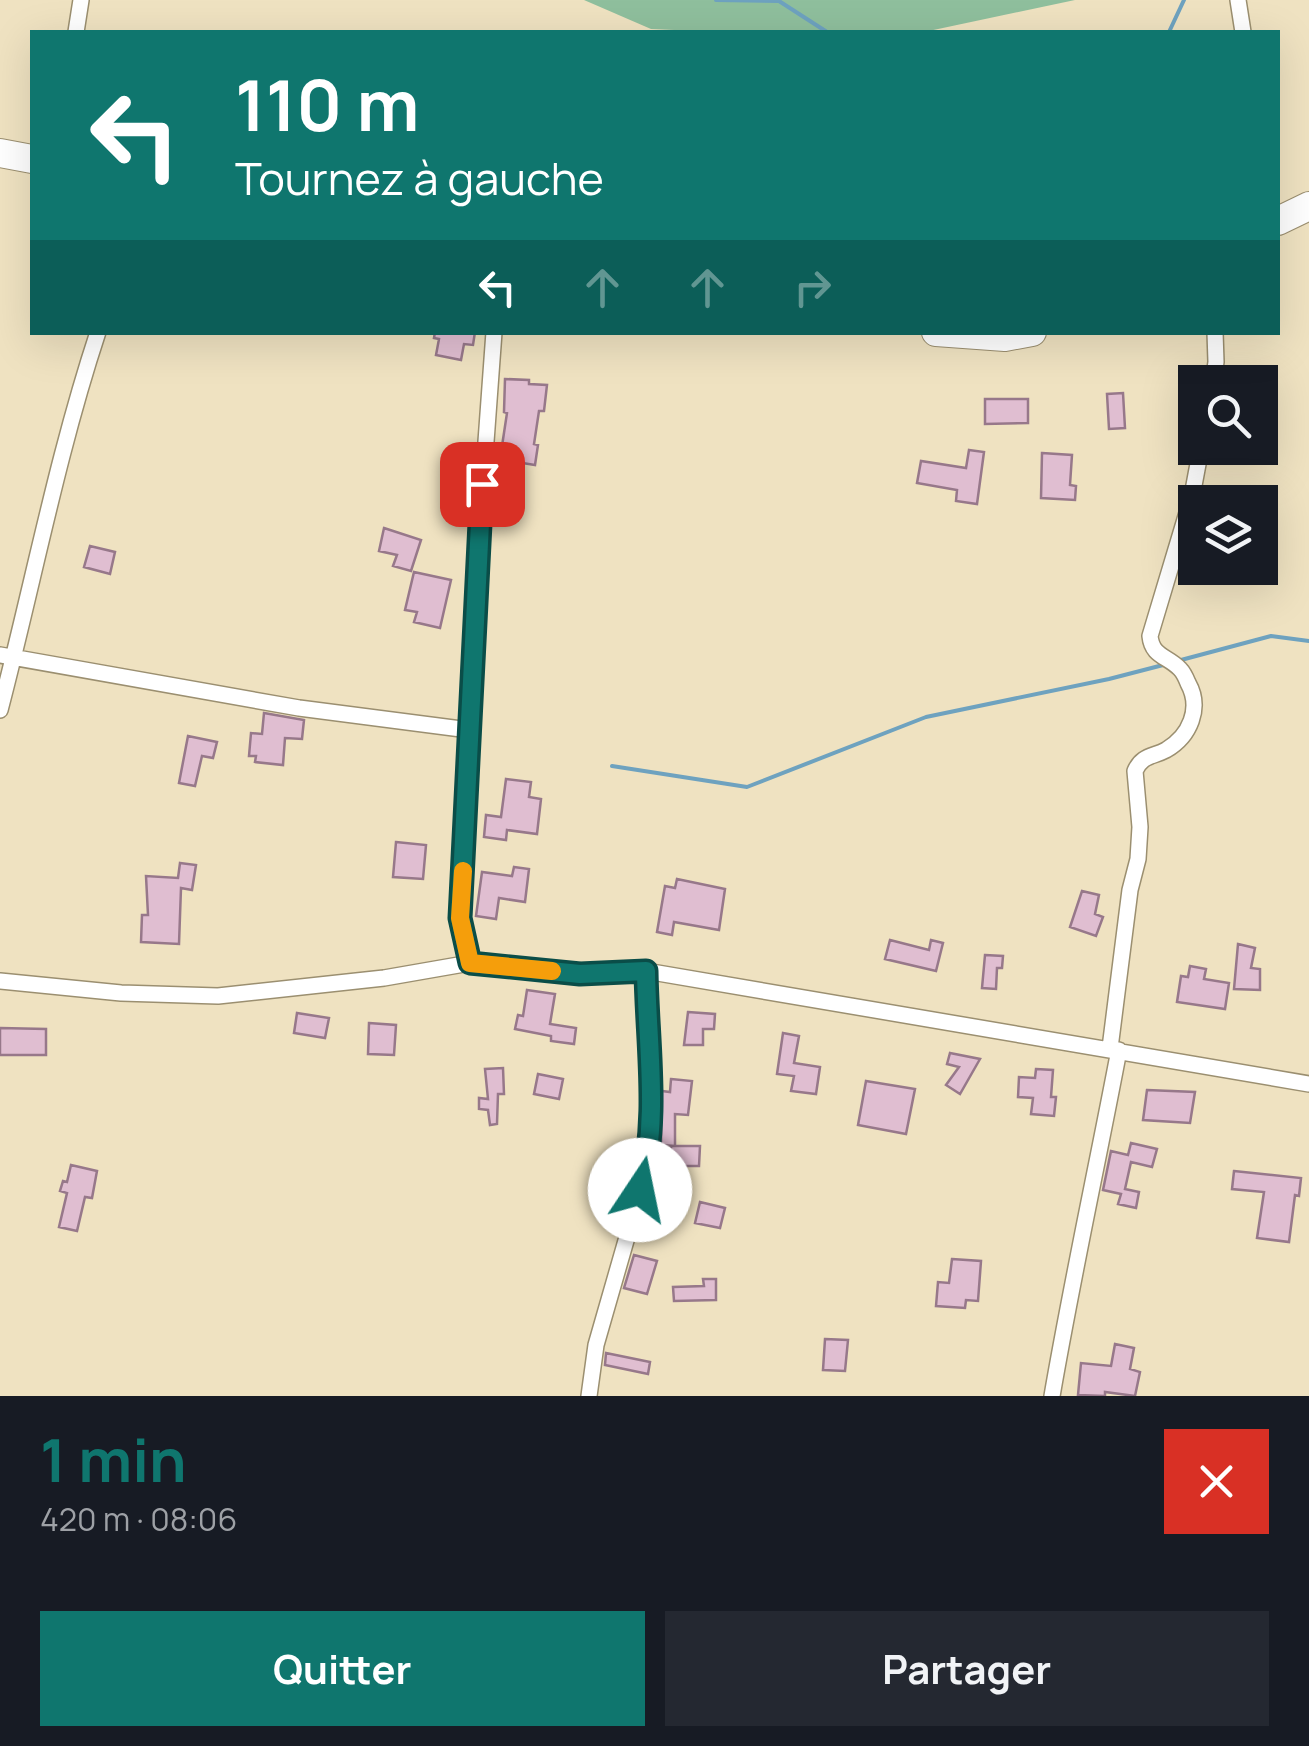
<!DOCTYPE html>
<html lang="fr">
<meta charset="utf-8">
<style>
body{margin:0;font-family:Manrope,sans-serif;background:#242831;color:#f1f3f6;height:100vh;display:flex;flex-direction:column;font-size:38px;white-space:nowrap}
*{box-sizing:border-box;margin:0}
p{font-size:32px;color:#9ea1a6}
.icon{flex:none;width:55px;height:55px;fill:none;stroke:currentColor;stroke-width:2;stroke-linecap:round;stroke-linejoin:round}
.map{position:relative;height:1396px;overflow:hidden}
.sheet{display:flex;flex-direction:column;background:#171b24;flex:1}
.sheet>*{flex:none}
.banner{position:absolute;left:30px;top:30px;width:1250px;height:305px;border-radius:0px;box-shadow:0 10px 40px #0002;background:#0f766e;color:#fff;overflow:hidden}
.controls{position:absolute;left:1178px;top:365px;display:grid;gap:20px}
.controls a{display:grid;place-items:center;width:100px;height:100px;border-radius:0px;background:#171b24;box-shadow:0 10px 40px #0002;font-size:50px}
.pin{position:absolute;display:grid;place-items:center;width:85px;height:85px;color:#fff;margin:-42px;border-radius:20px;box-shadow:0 5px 15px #0006}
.me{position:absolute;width:110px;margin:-55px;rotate:11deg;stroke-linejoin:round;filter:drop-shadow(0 0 8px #0008)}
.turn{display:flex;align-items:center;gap:35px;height:210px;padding:0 40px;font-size:45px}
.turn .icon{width:130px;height:130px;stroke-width:2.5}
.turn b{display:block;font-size:70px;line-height:85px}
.lanes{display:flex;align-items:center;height:95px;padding:0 40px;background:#0003;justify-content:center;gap:50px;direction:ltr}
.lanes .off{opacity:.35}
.round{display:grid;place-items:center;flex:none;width:105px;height:105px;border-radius:0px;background:#242831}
.overview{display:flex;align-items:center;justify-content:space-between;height:170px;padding:0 40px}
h1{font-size:60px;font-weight:700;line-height:75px;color:#0f766e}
.cta{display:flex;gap:20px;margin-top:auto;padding:20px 40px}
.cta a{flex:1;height:115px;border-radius:0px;background:#0f766e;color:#fff;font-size:40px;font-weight:700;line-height:115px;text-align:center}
.cta a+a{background:#242831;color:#f1f3f6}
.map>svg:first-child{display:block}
</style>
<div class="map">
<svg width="1309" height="1396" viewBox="0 0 1309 1396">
<rect width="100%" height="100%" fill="#efe2c1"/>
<path fill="#8fbf9d" d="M584,0H1075L924,32H720L651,29Z"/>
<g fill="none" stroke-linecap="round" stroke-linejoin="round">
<path stroke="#6ea2bf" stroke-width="4" d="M716,0L779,1L827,32
M1169,32L1184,0
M1181,660L1271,636L1309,641
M612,766L747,787L926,717L1109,679L1167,664"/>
</g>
<path fill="#e0bed1" stroke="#97788a" stroke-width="2.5" d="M435,332H475L473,345L464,344L461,360L436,355L439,339L434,338Z
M505,379L529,380V384L547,385L544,411H539L534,444L538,445L535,465L516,462V457L506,456L507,447L502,446L507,413L504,412Z
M1123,393L1125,428L1109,429L1107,394Z
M985,399H1028V423L985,424Z
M969,450L984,452L977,504L956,501L957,490L917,483L921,461L966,468Z
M1042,453L1072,455L1070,485L1076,486L1075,500L1041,498Z
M384,528L421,540L411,571L393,566L397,555L379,551Z
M90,546L115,552L110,574L84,567Z
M414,572L451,580L440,628L414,622L417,612L405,610Z
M264,713L304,720L302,739L285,738L283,765L255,762L256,756H249L251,733L262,734Z
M188,736L217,742L213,758L202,756L195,786L179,783Z
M506,779L531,782L529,797L541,799L537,834L507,830L506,840L484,837L486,815L501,817Z
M396,842L426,845L423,879L393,877Z
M180,863L196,865L192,890L181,888L179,944L141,942L142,915H148L146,876L178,878Z
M514,867L529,869L525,902L499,898L496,919L476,916L482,872L512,876Z
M677,879L725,889L719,930L674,922L672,935L657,932L665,886L675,888Z
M1082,891L1099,895L1095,914L1103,917L1096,936L1070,927Z
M890,940L929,950L931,940L943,943L936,971L885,959Z
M1238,944L1255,948L1251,968L1260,969V990L1234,989Z
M985,955L1003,956L1002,968H997L996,989L982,988Z
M1190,966L1206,969L1204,979L1229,983L1225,1009L1177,1002L1181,976L1188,977Z
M527,990L555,994L550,1024L576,1028L574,1044L551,1041V1036L515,1029L518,1015L523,1016Z
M688,1012L715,1014L714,1029H703V1045H684Z
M297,1013L329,1018L325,1038L294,1033Z
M369,1023L396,1025L394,1055L368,1054Z
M0,1028L46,1029V1055H0Z
M783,1033L799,1036L794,1063L820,1067L816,1094L791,1091L794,1076L777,1074Z
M950,1053L980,1059L960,1094L946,1085L959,1067L947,1064Z
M503,1068L504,1094H498L497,1124L490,1125L488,1110L479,1109V1098L488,1099L485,1069Z
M1036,1069L1053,1070L1051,1097H1056L1054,1116L1031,1114L1033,1098L1018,1097L1019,1077L1035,1078Z
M538,1074L563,1079L559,1099L534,1094Z
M671,1079L692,1081L688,1115L675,1114V1146L661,1145L662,1091L670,1092Z
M866,1081L915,1089L906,1134L858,1125Z
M1147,1090L1195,1092L1190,1123L1143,1120Z
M1131,1143L1157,1149L1152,1167L1131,1162L1125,1189L1139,1192L1136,1208L1118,1204L1121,1194L1103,1190L1111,1151L1128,1155Z
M671,1146H700L699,1166H671Z
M71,1165L97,1171L92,1198L85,1197L77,1231L59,1227L67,1193L60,1191L63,1181L67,1182Z
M1234,1171L1301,1178L1299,1196L1295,1195L1289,1242L1257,1238L1264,1192L1232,1189Z
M700,1202L725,1208L720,1228L695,1223Z
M634,1255L657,1261L647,1294L624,1288Z
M952,1259L981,1261L978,1301L966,1300L965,1308L936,1306L938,1282L949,1283Z
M703,1279H716V1300L674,1301L673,1287L704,1286Z
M825,1339L848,1340L845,1371L823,1370Z
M1115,1344L1134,1348L1130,1369L1140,1372L1135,1396L1105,1392V1396L1078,1395L1081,1363L1111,1366Z
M606,1353L650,1362L648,1374L605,1365Z"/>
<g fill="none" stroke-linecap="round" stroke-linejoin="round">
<g stroke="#9b8f70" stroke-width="18">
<path id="street" d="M1238,0L1243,32
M76,32L81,0
M1213,382L1216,362L1215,332
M0,655L299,708L469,730
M0,710C33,584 57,456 98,332
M470,963L460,918L474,606L494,332
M0,981L121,993L218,996L384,978L470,963L580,974L646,971L1309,1084
M1110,1048L1130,890L1138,859L1140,827L1135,771C1142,755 1153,757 1166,750C1190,736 1202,708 1188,683C1186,678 1184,673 1180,669C1168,656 1152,657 1150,636L1192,496L1201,448
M589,1396L596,1345L648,1164L651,1123L646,971
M1052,1396C1072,1280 1097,1166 1119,1050"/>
</g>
<g stroke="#9b8f70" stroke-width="30">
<path id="highway" d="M0,153L32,159
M1278,221L1309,206
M936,332L1005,337L1032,332"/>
</g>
<use href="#street" stroke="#fff" stroke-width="15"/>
<use href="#highway" stroke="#fff" stroke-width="28"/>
</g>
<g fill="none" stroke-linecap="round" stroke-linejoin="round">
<g stroke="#0a4d48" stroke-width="25">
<path id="route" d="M482,484L460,918L470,963L580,974L646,971C647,1043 660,1121 640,1190"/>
</g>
<use href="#route" stroke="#0f766e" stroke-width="18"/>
<path stroke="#f59e0b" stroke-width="18" d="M463,871L460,918L470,963L552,971"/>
</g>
</svg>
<div class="controls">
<a><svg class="icon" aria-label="search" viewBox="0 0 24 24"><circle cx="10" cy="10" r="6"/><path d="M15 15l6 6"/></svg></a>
<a><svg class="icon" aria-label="layers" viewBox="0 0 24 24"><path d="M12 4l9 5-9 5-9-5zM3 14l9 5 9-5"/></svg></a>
</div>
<div class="pin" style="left:482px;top:484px;background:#d93025"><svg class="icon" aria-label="arrive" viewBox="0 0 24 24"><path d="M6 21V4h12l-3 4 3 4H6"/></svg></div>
<svg class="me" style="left:640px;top:1190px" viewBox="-20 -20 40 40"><circle r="19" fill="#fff"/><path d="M0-13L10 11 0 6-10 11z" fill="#0f766e"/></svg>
<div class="banner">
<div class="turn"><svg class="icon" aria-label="left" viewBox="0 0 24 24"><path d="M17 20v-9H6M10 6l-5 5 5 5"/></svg><div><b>110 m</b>Tournez à gauche</div></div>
<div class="lanes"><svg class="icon" aria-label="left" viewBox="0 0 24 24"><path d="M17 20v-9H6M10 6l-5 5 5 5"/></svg><svg class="icon off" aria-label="ahead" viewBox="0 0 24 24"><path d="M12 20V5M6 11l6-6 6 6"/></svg><svg class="icon off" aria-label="ahead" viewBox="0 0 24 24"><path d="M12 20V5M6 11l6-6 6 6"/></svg><svg class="icon off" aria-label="right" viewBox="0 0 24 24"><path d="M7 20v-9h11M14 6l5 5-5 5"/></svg></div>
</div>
</div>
<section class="sheet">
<div class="overview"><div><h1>1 min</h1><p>420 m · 08:06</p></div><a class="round" style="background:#d93025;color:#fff"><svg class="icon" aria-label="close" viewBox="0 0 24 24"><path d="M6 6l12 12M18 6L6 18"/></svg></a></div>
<div class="cta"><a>Quitter</a><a>Partager</a></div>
</section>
